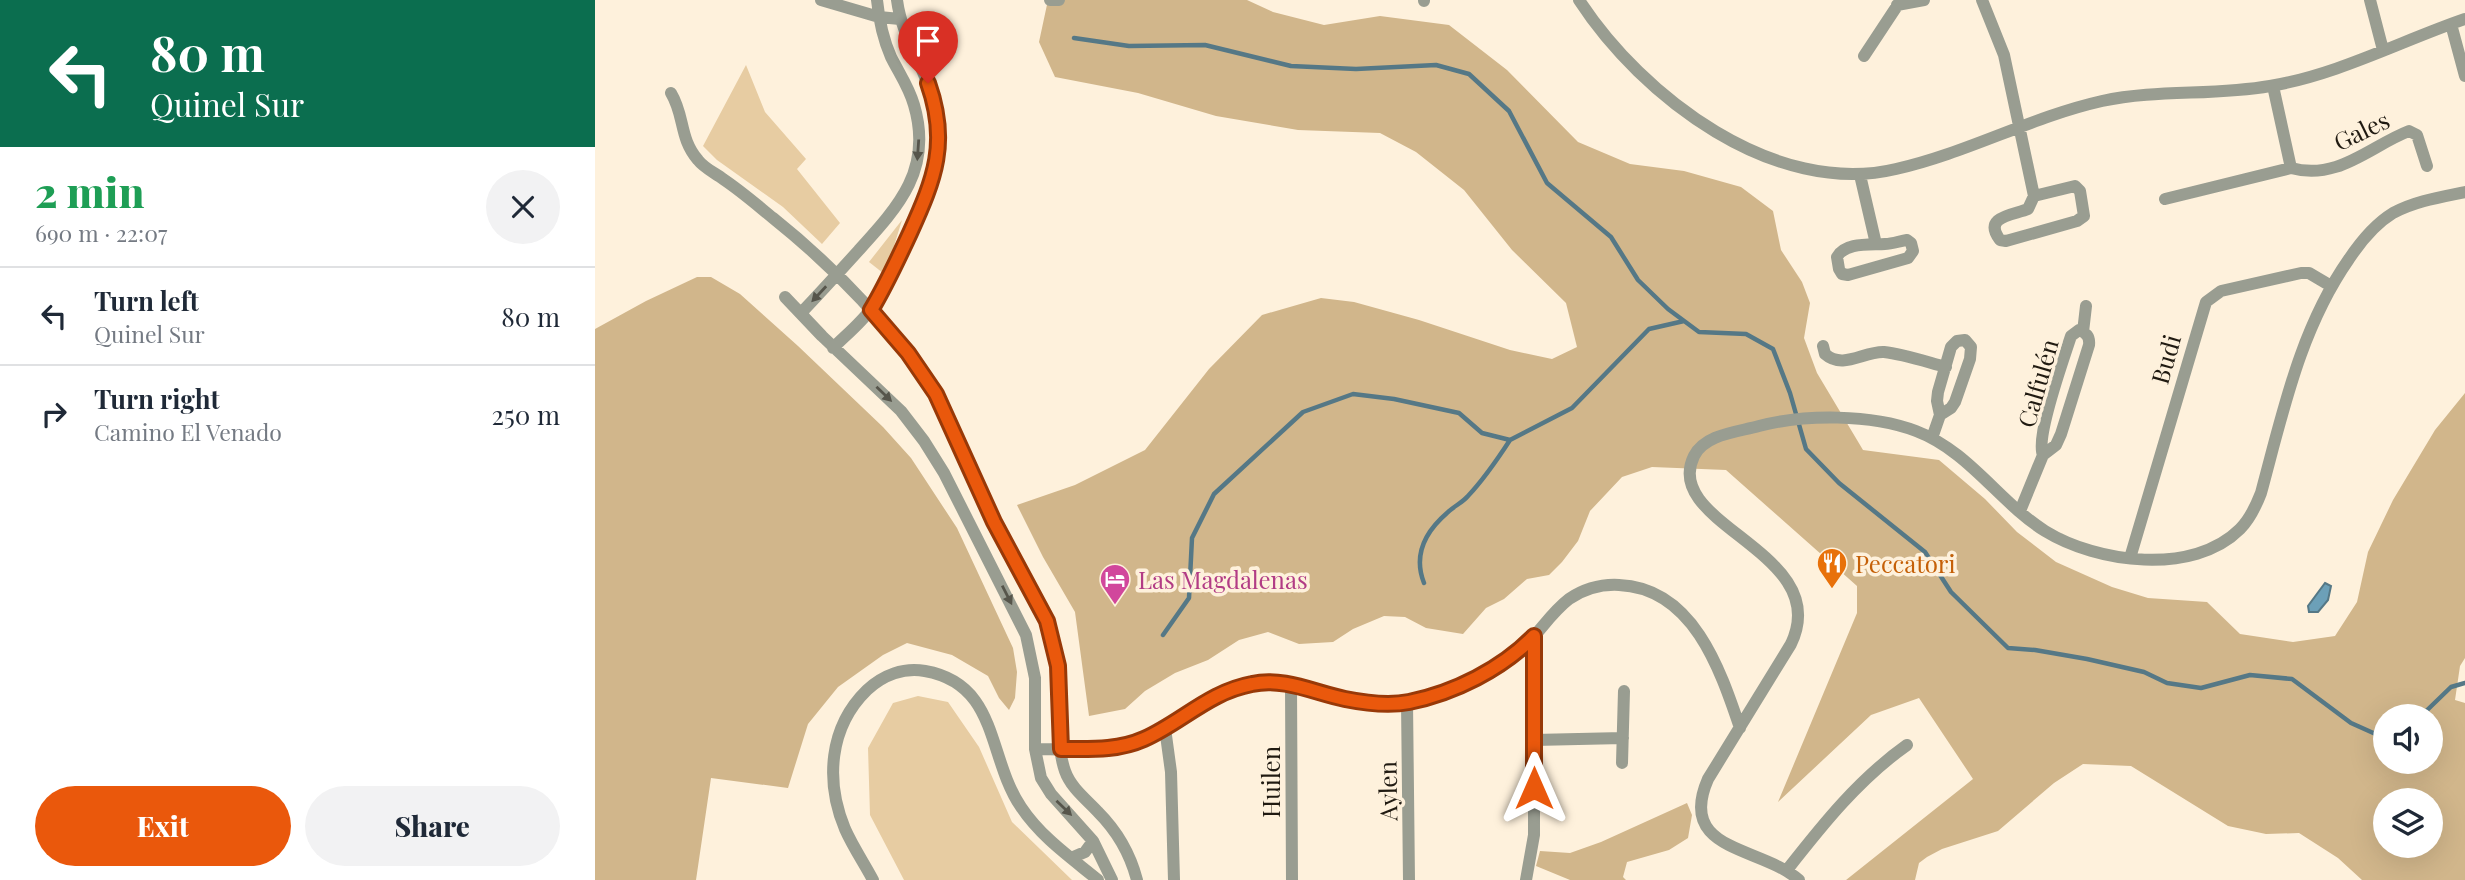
<!DOCTYPE html>
<meta charset="utf-8">
<style>
body{margin:0;font-family:"Playfair Display",serif;background:#f2f2f3;color:#1f2937;height:100vh;display:flex;flex-direction:column;font-size:26px;white-space:nowrap}
*{box-sizing:border-box;margin:0}
p{font-size:23px;color:#747a83}
.icon{flex:none;width:38px;height:38px;fill:none;stroke:currentColor;stroke-width:2;stroke-linecap:round;stroke-linejoin:round}
.map{position:relative;flex:1;overflow:hidden}
.side{display:flex;flex-direction:column;background:#fff;width:595px}
.side>*{flex:none}
.hud{background:#0b6e4f;color:#fff;overflow:hidden}
.controls{position:absolute;left:1778px;top:704px;display:grid;gap:14px}
.controls a{display:grid;place-items:center;width:70px;height:70px;border-radius:50%;background:#fff;box-shadow:0 7px 28px #0002;font-size:35px}
.pin{position:absolute;display:grid;place-items:center;width:60px;height:60px;color:#fff;margin:-72px -30px;border-radius:50% 50% 50% 0;rotate:-45deg;box-shadow:0 0 7px #0007}
.pin .icon{rotate:45deg}
.me{position:absolute;width:77px;margin:-38px;rotate:0deg;stroke-linejoin:round;filter:drop-shadow(0 0 5px #0008)}
.turn{display:flex;align-items:center;gap:24px;height:147px;padding:0 35px;font-size:32px}
.turn .icon{width:91px;height:91px;stroke-width:2.5}
.turn b{display:block;font-size:49px;line-height:60px}
.round{display:grid;place-items:center;flex:none;width:74px;height:74px;border-radius:37px;background:#f2f2f3}
.head{display:flex;align-items:center;justify-content:space-between;height:119px;padding:0 35px}
h1{font-size:42px;font-weight:800;line-height:52px;color:#1e9e55}
.primary-button{display:flex;gap:14px;margin-top:auto;padding:14px 35px}
.primary-button a{flex:1;height:80px;border-radius:42px;background:#ea580c;color:#fff;font-size:28px;font-weight:800;line-height:80px;text-align:center}
.primary-button a+a{background:#f2f2f3;color:#1f2937}
ul{padding:0;list-style:none}
li{display:flex;align-items:center;gap:21px;height:98px;padding:0 35px;border-top:2px solid #e0e1e3}
li div{flex:1}
li b{display:block;font-size:26px}
li em{font-style:normal}
main{display:flex;flex:1;min-height:0}
.map>svg:first-child{display:block}
</style>
<main>
<section class="side">
<div class="hud">
<div class="turn"><svg class="icon" aria-label="left" viewBox="0 0 24 24"><path d="M17 20v-9H6M10 6l-5 5 5 5"/></svg><div><b>80 m</b>Quinel Sur</div></div>
</div>
<div class="head"><div><h1>2 min</h1><p>690 m · 22:07</p></div><a class="round"><svg class="icon" aria-label="close" viewBox="0 0 24 24"><path d="M6 6l12 12M18 6L6 18"/></svg></a></div>
<ul>
<li><svg class="icon" aria-label="left" viewBox="0 0 24 24"><path d="M17 20v-9H6M10 6l-5 5 5 5"/></svg><div><b>Turn left</b><p>Quinel Sur</p></div><em>80 m</em></li>
<li><svg class="icon" aria-label="right" viewBox="0 0 24 24"><path d="M7 20v-9h11M14 6l5 5-5 5"/></svg><div><b>Turn right</b><p>Camino El Venado</p></div><em>250 m</em></li>
</ul>
<div class="primary-button"><a>Exit</a><a>Share</a></div>
</section>
<div class="map">
<svg width="1870" height="880" viewBox="0 0 1870 880">
<rect width="100%" height="100%" fill="#fef1dc"/>
<path fill="#e7cca2" d="M151,65L170,112L211,159L202,169L245,223L227,244L188,207L122,160L108,146Z
M307,220L291,272L288,273L274,262Z
M323,696L353,702L384,747L417,822L477,880H309L275,815L273,748L298,703Z"/>
<path fill="#d1b68b" fill-rule="evenodd" d="M453,0H652L678,12L729,25L785,16L854,25L912,70L983,142L1035,164L1089,171L1146,187L1178,211L1186,250L1207,282L1215,303L1209,338L1222,373L1268,450L1344,460L1390,499L1422,532L1461,562L1517,587L1553,598L1612,602L1645,634L1698,642L1740,636L1762,602L1773,552L1798,500L1840,430L1870,393V658L1865,666L1860,700L1870,703V880H1767L1743,858L1704,833L1671,834L1633,826L1536,766L1488,764L1459,783L1403,831L1347,849L1332,857L1324,863L1320,880H1251L1378,779L1324,698L1276,715L1183,802L1262,613V586L1131,470L1057,467L1027,477L995,511L983,541L967,562L954,575L932,579L909,599L891,608L868,634L831,628L810,617L789,616L758,629L738,642L704,644L673,632L644,640L613,660L580,673L550,691L530,709L494,716L480,612L448,557L422,505L480,485L550,450L614,369L667,315L726,298L759,302L824,320L915,350L957,359L982,347L971,303L917,250L869,190L821,152L785,133L703,130L621,116L543,93L460,77L444,42ZM1790,716H1836V761H1790ZM1790,800H1836V845H1790Z
M102,277H116L145,294L203,346L288,427L316,458L362,528L418,648L422,672L420,698L414,710L404,698L393,676L357,655L312,643L288,655L243,687L213,724L193,788L116,778L101,880H0V329L51,301Z
M1092,803L1097,815L1093,838L1074,850L1032,862L1028,877L1031,880H975L941,866L945,851L975,853L1006,842Z"/>
<path fill="#6ca0b8" stroke="#557886" stroke-width="2" d="M1730,583L1736,586L1733,600L1723,612H1714L1713,606Z"/>
<g fill="none" stroke-linecap="round" stroke-linejoin="round">
<path stroke="#557886" stroke-width="4.5" d="M479,38L534,46L610,45L696,66L761,69L841,65L874,74L914,111L952,183L1016,237L1043,280L1073,309L1104,332L1151,334L1178,349L1195,393L1211,449L1244,483L1330,552L1356,592L1413,648L1440,650L1492,659L1549,672L1572,683L1606,688L1655,675L1697,679L1756,723L1785,736L1790,735
M829,583C818,555 830,532 852,513C859,506 867,503 873,496C889,479 902,460 915,440
M568,635L594,598L597,538L619,494L708,412L758,394L799,399L864,413L887,433L915,440L977,408L1054,329L1089,321
M1826,716L1856,687L1870,683"/>
<path stroke="#999d91" stroke-width="12" d="M226,0L284,17L305,19
M455,0H464
M829,0V1
M984,0C1047,97 1180,198 1301,169C1372,153 1436,117 1507,101C1563,89 1619,96 1675,86C1742,75 1806,41 1870,19
M1387,0L1409,55L1439,196L1433,209C1419,215 1387,216 1405,240L1411,241L1482,221L1489,216L1485,191L1480,186L1439,196
M1775,0L1788,50
M1302,5L1329,0
M1856,24L1870,76
M1269,56L1306,0
M1678,86L1696,168
M76,93C90,116 84,138 103,160C109,168 120,173 128,179C146,191 162,205 178,218C228,258 273,303 312,353C352,404 371,465 399,522C420,563 452,604 461,650C469,690 457,733 470,771C476,788 491,799 503,812C522,831 535,853 542,880
M1265,175L1281,244
M1570,199L1696,168C1743,181 1775,146 1814,131L1822,135L1832,166
M1312,240L1316,243L1318,251L1313,258L1253,275L1247,274L1244,269L1242,257C1250,242 1275,245 1290,244C1297,244 1305,241 1312,240Z
M190,297L227,336L306,411L329,441L349,473L431,635L440,678V749L446,778L456,794L498,841L517,880
M206,313C226,292 245,271 264,250C304,206 338,169 319,105C314,87 304,73 296,57C288,39 284,20 282,0
M1488,332L1491,306
M1228,346L1230,354C1248,370 1269,351 1289,352C1308,354 1332,362 1351,367
M238,348C251,335 266,323 276,309C290,291 299,268 308,248C329,204 352,161 341,110C333,71 307,40 302,0
M1337,438L1345,415L1342,401L1343,392L1356,347L1362,341L1370,340L1376,347L1375,359L1360,402L1356,408L1345,415
M1425,511L1448,455C1440,437 1469,358 1476,336L1484,330C1491,333 1495,336 1494,345L1466,434L1461,445L1448,455
M1535,558L1611,302L1626,291L1706,273H1714L1736,286
M696,685L697,880
M812,702L814,880
M570,728L576,772L579,880
M939,740L1028,738
M440,749C477,749 515,754 550,739C589,722 618,688 662,683C684,680 704,687 724,693C761,702 797,708 834,697C868,686 905,670 931,645C946,630 957,612 974,599C989,589 1006,584 1024,585C1098,588 1125,669 1145,728
M1027,763L1029,691
M476,858L490,852L498,841
M1192,870C1228,824 1264,779 1312,745
M278,880C269,863 258,847 250,829C230,781 234,727 272,690C288,675 309,667 330,671C404,684 392,757 426,807C446,837 475,857 503,880
M931,880L939,835V636
M1204,880C1166,846 1081,852 1113,779L1196,644C1240,552 1065,525 1099,456C1110,434 1143,432 1164,426C1210,414 1276,414 1321,431C1374,451 1404,502 1450,531C1502,563 1598,576 1645,529C1655,519 1661,506 1666,493C1688,412 1705,329 1754,259C1766,241 1780,224 1798,213C1820,201 1846,197 1870,192"/>
</g>
<defs><path id="oneway-solid" d="M-6-.8H1V-3.2L6.5 0L1 3.2V.8H-6Z" transform="scale(1.75)"/></defs>
<g fill="#56554b">
<use href="#oneway-solid" transform="translate(323 150) rotate(94)"/>
<use href="#oneway-solid" transform="translate(224 294) rotate(133)"/>
<use href="#oneway-solid" transform="translate(289 394) rotate(44)"/>
<use href="#oneway-solid" transform="translate(412 595) rotate(63)"/>
<use href="#oneway-solid" transform="translate(469 808) rotate(44)"/>
</g>
<g fill="none" stroke-linecap="round" stroke-linejoin="round">
<g stroke="#983908" stroke-width="18">
<path id="route" d="M333,83C354,142 340,178 315,233C303,259 291,285 276,310L313,353L341,394L399,522L452,621L463,666L466,749C494,749 522,751 549,739C587,722 614,692 657,684C689,677 720,693 750,699C770,703 794,706 814,702C859,693 907,669 939,636V788"/>
</g>
<use href="#route" stroke="#ea580c" stroke-width="12"/>
</g>
<defs>
<g id="restaurant-pin" transform="scale(1.575)"><path d="M0 17L-7.5 6A9.5 9.5 0 1 1 7.5 6Z" fill="#e8710a" stroke="#fef1dc"/><path d="M-5-6h1v4h1v-4h1v4h1v-4h1v5L-1.5 .5V6h-2V.5L-5-1ZM5-6V6H3V1.5H1.5Q1.5-4 5-6Z" fill="#fff"/></g>
<g id="hotel-pin" transform="scale(1.575)"><path d="M0 17L-7.5 6A9.5 9.5 0 1 1 7.5 6Z" fill="#d1479c" stroke="#fef1dc"/><path d="M-6-4.5h1.5V1H6V5H4.5V3h-9V5H-6ZM-4 0a1.8 1.8 0 1 1 3.6 0ZM.5 0V-2.5h3Q6-2.5 6 0Z" fill="#fff"/></g>
</defs>
<g fill-rule="evenodd">
<use href="#restaurant-pin" x="1237" y="563"/>
<use href="#hotel-pin" x="520" y="579"/>
</g>
<g text-anchor="middle" dominant-baseline="central" stroke-width="7" stroke-linejoin="round" paint-order="stroke">
<g font-size="24" fill="#201a11" stroke="#fef1dc">
<text transform="translate(1766 130) rotate(-26)">Gales</text>
<text transform="translate(1570 359) rotate(-74)">Budi</text>
<text transform="translate(1442 383) rotate(-74)">Calfulén</text>
<text transform="translate(675 782) rotate(-90)">Huilen</text>
<text transform="translate(792 791) rotate(-91)">Aylen</text>
</g>
<g font-size="24" fill="#c56008" stroke="#fef1dc" text-anchor="start">
<text x="1260" y="563">Peccatori</text>
</g>
<g font-size="24" fill="#b23c85" stroke="#fef1dc" text-anchor="start">
<text x="543" y="579">Las Magdalenas</text>
</g>
</g>
</svg>
<div class="controls">
<a><svg class="icon" aria-label="sound" viewBox="0 0 24 24"><path d="M4 9h4l5-4v14l-5-4H4zM17 9q2 3 0 6"/></svg></a>
<a><svg class="icon" aria-label="layers" viewBox="0 0 24 24"><path d="M12 4l9 5-9 5-9-5zM3 14l9 5 9-5"/></svg></a>
</div>
<div class="pin" style="left:333px;top:83px;background:#d93025"><svg class="icon" aria-label="arrive" viewBox="0 0 24 24"><path d="M6 21V4h12l-3 4 3 4H6"/></svg></div>
<svg class="me" style="left:939px;top:788px" viewBox="-20 -20 40 40"><path d="M0-17L14 15 0 8-14 15z" fill="#ea580c" stroke="#fff" stroke-width="4"/></svg>
</div>
</main>
